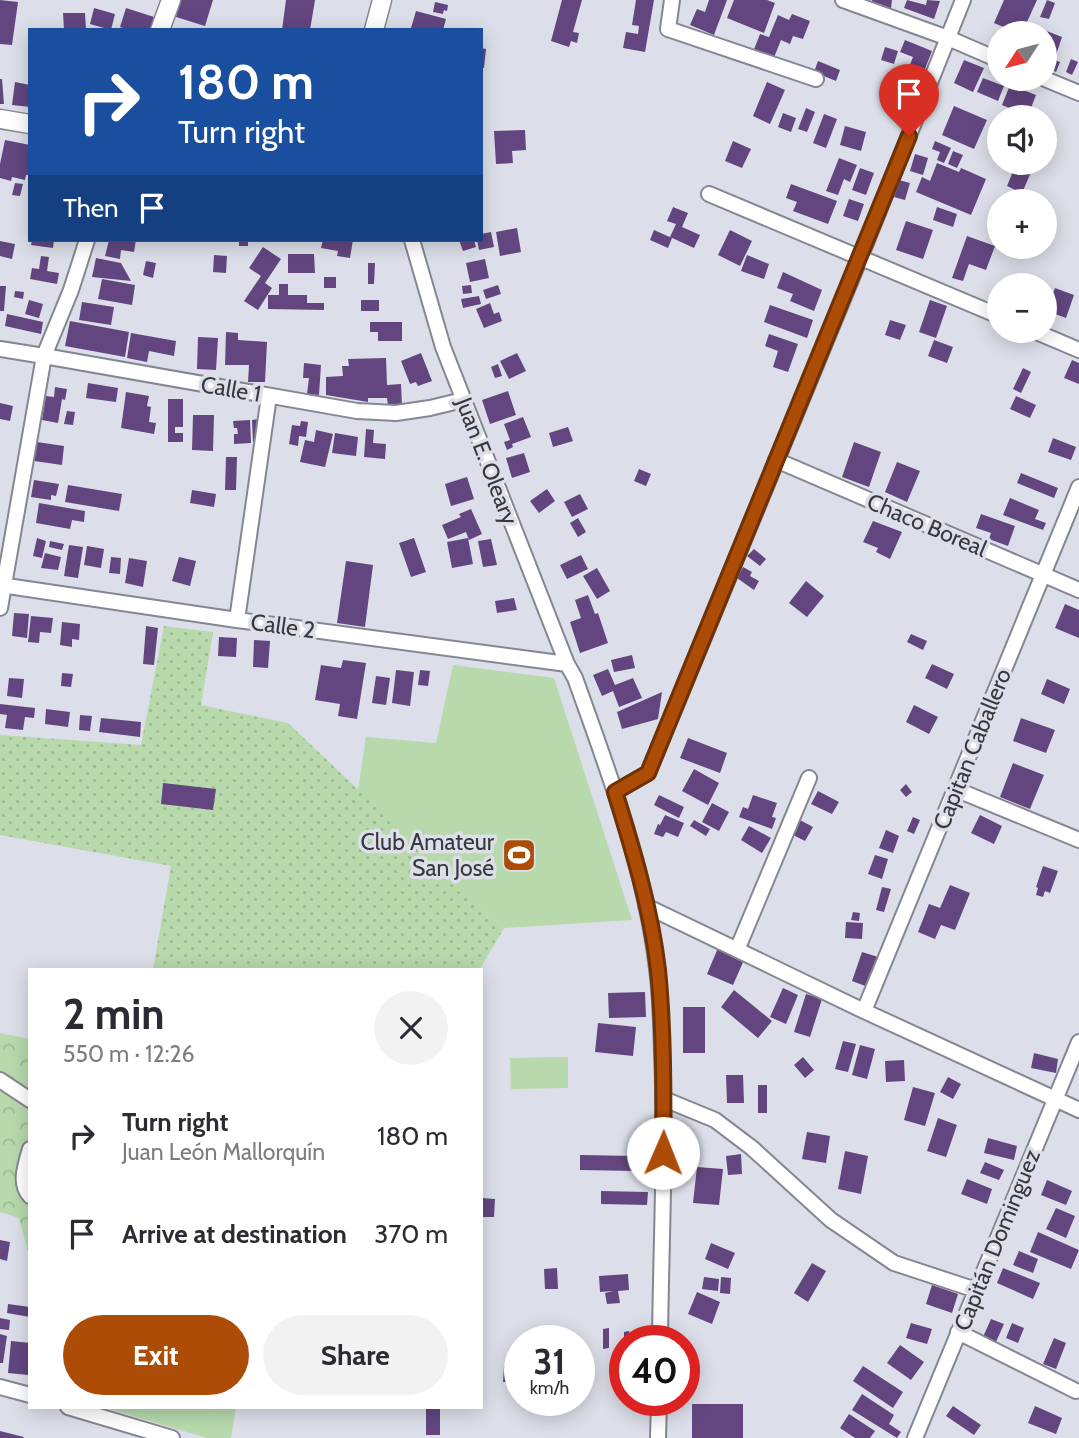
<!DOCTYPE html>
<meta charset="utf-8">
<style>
body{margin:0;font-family:Cabin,sans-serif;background:#f2f2f3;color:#2b2b33;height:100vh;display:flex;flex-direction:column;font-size:26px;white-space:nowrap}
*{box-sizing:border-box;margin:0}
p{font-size:23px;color:#7c7c81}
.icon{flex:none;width:38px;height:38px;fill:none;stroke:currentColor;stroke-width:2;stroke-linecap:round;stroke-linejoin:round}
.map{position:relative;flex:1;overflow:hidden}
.panel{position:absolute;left:28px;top:968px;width:455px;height:441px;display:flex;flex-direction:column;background:#fff;border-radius:0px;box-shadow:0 4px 18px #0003}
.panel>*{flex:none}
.banner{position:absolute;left:28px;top:28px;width:455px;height:214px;border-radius:0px;box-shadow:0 4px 18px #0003;background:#1a4fa0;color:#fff;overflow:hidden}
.needle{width:46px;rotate:234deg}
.buttons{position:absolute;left:987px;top:21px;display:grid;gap:14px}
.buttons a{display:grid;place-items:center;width:70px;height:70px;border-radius:50%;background:#fff;box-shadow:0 4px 18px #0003;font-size:35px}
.speed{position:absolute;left:504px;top:1325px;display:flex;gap:14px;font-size:35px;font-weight:700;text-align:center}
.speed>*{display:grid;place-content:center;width:91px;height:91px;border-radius:50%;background:#fff;box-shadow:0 4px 18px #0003;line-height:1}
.speed small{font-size:18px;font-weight:400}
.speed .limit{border:10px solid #d22;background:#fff;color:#111}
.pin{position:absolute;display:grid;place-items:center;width:60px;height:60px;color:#fff;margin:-72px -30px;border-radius:50% 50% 50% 0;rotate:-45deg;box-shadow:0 0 7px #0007}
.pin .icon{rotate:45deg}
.me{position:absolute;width:77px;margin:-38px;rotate:1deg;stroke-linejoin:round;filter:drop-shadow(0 0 5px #0008)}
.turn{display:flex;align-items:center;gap:24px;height:147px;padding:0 35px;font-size:32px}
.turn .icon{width:91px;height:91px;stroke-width:2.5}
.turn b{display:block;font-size:49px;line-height:60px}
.then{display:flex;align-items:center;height:66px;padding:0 35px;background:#0003;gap:14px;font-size:26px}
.round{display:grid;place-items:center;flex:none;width:74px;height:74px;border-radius:37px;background:#f2f2f3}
.headline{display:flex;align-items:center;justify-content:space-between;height:119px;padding:0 35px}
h1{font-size:42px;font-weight:700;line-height:52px}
.button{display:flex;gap:14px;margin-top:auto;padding:14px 35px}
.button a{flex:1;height:80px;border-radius:42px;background:#ad4c06;color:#fff;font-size:28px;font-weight:700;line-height:80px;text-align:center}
.button a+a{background:#f2f2f3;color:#2b2b33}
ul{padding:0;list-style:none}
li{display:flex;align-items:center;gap:21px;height:98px;padding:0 35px}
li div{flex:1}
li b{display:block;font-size:26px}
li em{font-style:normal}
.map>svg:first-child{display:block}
</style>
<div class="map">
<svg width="1079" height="1438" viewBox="0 0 1079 1438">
<defs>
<pattern id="grass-dots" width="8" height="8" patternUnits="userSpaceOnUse" patternTransform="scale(1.75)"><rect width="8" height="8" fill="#b7d9ab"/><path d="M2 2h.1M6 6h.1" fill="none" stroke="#9ebb94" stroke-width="1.8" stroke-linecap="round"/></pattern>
<pattern id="park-crowns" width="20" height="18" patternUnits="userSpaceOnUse" patternTransform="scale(1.75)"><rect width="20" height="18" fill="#b7d9ab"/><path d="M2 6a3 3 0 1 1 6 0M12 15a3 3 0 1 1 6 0" fill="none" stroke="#9ebb94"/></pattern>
</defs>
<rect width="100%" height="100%" fill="#dcdfe9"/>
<path fill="url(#grass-dots)" d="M164,626L213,632L201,705L288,723L504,928L480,969H153L171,866L0,835V735L141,745Z"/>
<path fill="url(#park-crowns)" d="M0,1033L30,1039V1260L19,1218L0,1212Z"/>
<path fill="#b7d9ab" d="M453,665L554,678L632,920L504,928L358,790L366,737L436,743Z
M568,1057V1088L511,1089L510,1058Z
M103,1407H236L231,1438H207Z"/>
<path fill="#634680" d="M0,0L18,2L12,45L0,44Z
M181,0H213L205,26L176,17Z
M286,0H315L310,30H282Z
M562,0H582L573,32L579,33L577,43L571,41L569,47L551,41Z
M636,0H654L645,52L623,48L626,32L638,34L639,26L632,25Z
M709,0H727L714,35L690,25L697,9L705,12Z
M734,0H767L775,3L764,33L727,18Z
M872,0H892L891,8L872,7Z
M907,0L926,5L927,0L940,1L934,19L904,8Z
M1004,0H1037L1022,33H1018L994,23Z
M1047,0L1055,3L1049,19L1040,17Z
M435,2L448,5L447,11L444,10L443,14L433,12Z
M94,8L115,14L111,30L90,24Z
M126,8L154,17L150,30H128L120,27Z
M416,11L446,19L443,30H419L411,28Z
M63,13H85L86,30H64Z
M792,14L810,21L803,39L793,36L790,44L781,40L773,60L753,52L760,34L769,37L778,15L789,20Z
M1044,30L1062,37L1055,58L1045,54Z
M905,40L932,51L919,84L905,78L913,57L900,52Z
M885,47L898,51L894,64L881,60Z
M481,48L486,49L484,68H481Z
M1071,59L1078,62L1072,75L1066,72Z
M964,60L984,68L973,92L954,83Z
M1054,60L1060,62L1056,72L1050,69Z
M818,61L840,70L836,81L814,72Z
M983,78L1004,86L998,101L977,92Z
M0,79H2L4,104H0Z
M15,82L30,85V107L12,105Z
M767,82L785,90L770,124L753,116Z
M1010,85L1036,95L1028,116L1002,105Z
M954,106L987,120L974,149L942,135Z
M806,108L815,112L807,132L798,129Z
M783,113L796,118L791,132L778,127Z
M824,114L837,119L826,148L813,143Z
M1045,120L1052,123L1045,139Z
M845,126L866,132L861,151L840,145Z
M525,130L526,150L512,151L513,163L496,164L494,131Z
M5,140L30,145V175H26L25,180L12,177L11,181L0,178V164Z
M733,141L751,149L742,168L725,161Z
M935,141L951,148L944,163L937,160L940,152L932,149Z
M953,151L963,155L957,168L948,164Z
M915,154L928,158L923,175L910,171Z
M839,158L857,165L850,182L844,179L838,195L826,191Z
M937,163L959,172L961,168L986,179L971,215L916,192L922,177L930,181Z
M1016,164L1032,170L1022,193L1007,186Z
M860,168L874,173L866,195L852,190Z
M899,180L910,183L905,200L894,197Z
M15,183L23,184L20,196L12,195Z
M791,184L837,201L828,224L793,211L797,202L786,198Z
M849,199L864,204L858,221L843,216Z
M673,207L688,213L682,227L700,235L694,248L670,237L676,224L667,221Z
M937,207L957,214L953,227L933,220Z
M906,221L933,230L923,259L896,250Z
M517,228L521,252L500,256L496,232Z
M654,230L672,238L668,248L650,240Z
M730,230L752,241L740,266L718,255Z
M491,232L494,247L479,250L477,240H481V234Z
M967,236L995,246L986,270L969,264L963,281L952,278Z
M32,240H54L53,248L31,245Z
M109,240H136L134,252L121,250L120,259L105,256Z
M239,240H248V246H239Z
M323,240H353L350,258L337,256L338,251L321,248Z
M459,240H474L476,247L463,251Z
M0,241L15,244L12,259L0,256Z
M263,247L281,259L265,283L272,288L258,310L244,301L261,276L249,268Z
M288,254H314L315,273H288Z
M214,255L227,256L226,273L213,272Z
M747,255L769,264L764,279L741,271Z
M41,256L49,257L47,271L59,273L57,284L30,279L32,268L39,269Z
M96,258L121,263L131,281L92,277Z
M485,259L489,278L470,282L466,263Z
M146,261L156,263L153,278L143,275Z
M368,263H375L374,284H368Z
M783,272L822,290L814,311L790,301L793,294L777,288Z
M324,277H336V288H324Z
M102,279L135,285L132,305L98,299Z
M279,284H288V295H307V303H324V310L268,309V295H279Z
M471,285L472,293L463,294L462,286Z
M498,285L501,294L486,299L483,290Z
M0,286H6L4,311H0Z
M1055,288L1074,295L1066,318L1047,311Z
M15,291L24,292L23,299L14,297Z
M479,296L481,304L463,308L461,299Z
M29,300L43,304L39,318L25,314Z
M361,300H379V311H361Z
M930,300L947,306L936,338L919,332Z
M82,302L114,307L111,325L79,320Z
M490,303L494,314L499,312L502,321L484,328L476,309Z
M770,305L813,320L807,338L764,322Z
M7,314L43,322L41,334L5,326Z
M890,320L906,325L900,340L885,335Z
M70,321L129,332L125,357L65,346Z
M370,322H402V341H378V332H370Z
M226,332L238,333V340L267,342L265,382H248L249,365H225Z
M131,333L176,341L174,356L149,351L147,362L127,358Z
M769,334L798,344L788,372L773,367L778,351L765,346Z
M198,337L218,338L216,370L197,369Z
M934,340L953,347L947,363L928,356Z
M421,353L432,381L418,386L416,382L410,384L401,361Z
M517,353L526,371L509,379L500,361Z
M386,358L387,385L401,384L402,406H388L387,398H368V402L326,395V377L343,376L342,366H349L348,359Z
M1072,360L1079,363V384L1064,378Z
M304,363L321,365L319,395L307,394L309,378H303Z
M498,364L502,376L495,378L491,367Z
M1023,368L1031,372L1021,393L1013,389Z
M88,383L118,388L116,402L86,398Z
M55,387L67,389L65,400L62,399L58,423L42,420L46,396L54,397Z
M508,391L516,415L490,424L482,400Z
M126,392L149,396L147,406L151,407L149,422L156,423L154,434L121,428Z
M1016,396L1036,405L1030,418L1010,409Z
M168,399H183V427H175V433H183V442H168Z
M0,403L13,406L10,421L0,419Z
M67,411L75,412L73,425L64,424Z
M193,415H214L213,451L192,450Z
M523,417L531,437L512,444L513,447L507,450L504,442L510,440L504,424Z
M258,419L259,442H253L252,420Z
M250,420L251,443L234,444V434H238L237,428H234L233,421Z
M301,421L308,422L306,437L299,436L298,446L289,444L292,425L300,426Z
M568,427L573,441L553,447L549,433Z
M366,429L374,430L373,443L386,444L385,459L364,457Z
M316,430L333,434L325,467L300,462L305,440L314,442Z
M335,433L358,437L356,456L332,453Z
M1053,438L1076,447L1071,460L1048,452Z
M37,442L64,446L62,465L34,461Z
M854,442L881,452L869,487L842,477Z
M524,453L530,472L512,478L506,458Z
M226,457H237L236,490H225Z
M897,462L920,471L907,502L885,492Z
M639,469L651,474L646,486L634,481Z
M1021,473L1058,488L1054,498L1017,483Z
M467,477L474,499L451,506L445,484Z
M34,480L59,484L56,496L51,495V500L31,497Z
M68,485L122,494L119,511L65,502Z
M547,489L555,501L539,513L530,501Z
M192,490L216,494L214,507L190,503Z
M580,494L588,509L572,517L564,502Z
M1010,498L1039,510L1035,519L1046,523L1043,530L1003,515Z
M39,503L85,511L84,522L72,520L70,529L36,523Z
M471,509L482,534L469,540L466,532L448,539L442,525L461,517L459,514Z
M981,514L1015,526L1008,546L989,539L991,533L976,528Z
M578,518L586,532L578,537L570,523Z
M873,521L902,532L890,559L876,552L878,548L863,542Z
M37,538L46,541L42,558L33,556Z
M414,538L426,572L411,577L399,543Z
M468,538L473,564L452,568L447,542Z
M491,539L497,565L483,567L478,541Z
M50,541L64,544L62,550L49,547Z
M69,545L83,547L78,578L64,576Z
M87,546L104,549L101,568L84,565Z
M754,549L766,559L760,566L747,556Z
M45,553L61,557L58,570L41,568Z
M581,555L588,569L567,579L560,565Z
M111,557L121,558L120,574L109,573Z
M179,557L196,561L190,586L172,581Z
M129,558L147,561L143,587L125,583Z
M346,561L373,565L365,627L337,623Z
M743,567L752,572L750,576L759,581L754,590L737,578Z
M597,568L610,591L597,599L583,576Z
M806,581L824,596L807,617L789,603Z
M588,595L595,614L598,613L608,643L580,653L570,622L581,618L575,600Z
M514,598L517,610L497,613L495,601Z
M1065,604L1079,610V638L1055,628Z
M14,613L29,614L27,638L12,636Z
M31,616L53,618L51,633L40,632L39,643L28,642Z
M62,622L80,624L79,640L72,639V647L60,645Z
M146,626L158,628L154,665L143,664Z
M911,634L927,641L923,650L907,642Z
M219,637L237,638L236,657L218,656Z
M254,640L270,641L268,668L253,667Z
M632,655L635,668L614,672L611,660Z
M343,660L366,663L357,719L338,716L340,704L315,700L321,665L341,668Z
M932,664L954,674L947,689L925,678Z
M608,669L615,685L633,678L642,698L619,707L613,691L602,696L593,675Z
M396,670L414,672L410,706L392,703Z
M420,670L430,671L428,686L418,685Z
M62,673L73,674L71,687L61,686Z
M376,676L390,678L386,705L372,703Z
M9,678L24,679L22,698L7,696Z
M1047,679L1070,689L1064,704L1041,694Z
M662,692L658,719L622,729L617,712Z
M0,704L35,708L34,718L25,717L23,730L5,728L7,715L0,714Z
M914,705L938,717L929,734L906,722Z
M46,709L70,712L68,727L45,724Z
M80,715L92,716L90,731L79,730Z
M101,718L141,722L140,737L99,732Z
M1021,718L1055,730L1046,753L1013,741Z
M688,738L727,753L720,773L680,758Z
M1013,763L1044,775L1030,809L1000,797Z
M694,769L719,783L708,805L682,791Z
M163,783L216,789L213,810L161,804Z
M906,784L912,792L906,797L900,790Z
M818,791L839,802L832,814L811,804Z
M659,795L684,807L679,818L654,805Z
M753,795L777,803L772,817L776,818L772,829L739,817L743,807L748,809Z
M712,803L729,812L719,831L702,822Z
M665,815L684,823L678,837L666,832L663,837L654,834L658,824L660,825Z
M980,815L1002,826L994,844L971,833Z
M913,817L920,820L914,834L907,831Z
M798,819L813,827L805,841L791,834Z
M694,820L710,829L706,836L690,826Z
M749,826L771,838L762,853L741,840Z
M886,830L899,836L893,853L879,848Z
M875,855L888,859L882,879L868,874Z
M1043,866L1058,871L1050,893L1045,891L1043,897L1036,895L1038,888L1036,887Z
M950,885L970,893L955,930L941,925L935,939L918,932L929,904L940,908Z
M882,887L891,889L884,912L876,910Z
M853,912L860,913L859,921L851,920Z
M846,922L863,923L862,939L845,938Z
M718,948L744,960L733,985L707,974Z
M862,952L878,957L868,987L852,981Z
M783,988L798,995L786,1024L770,1017Z
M734,990L772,1021L758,1038L721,1007Z
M645,992L646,1017L609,1018L608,993Z
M806,994L822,999L810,1037L794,1032Z
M683,1007H705V1053H683Z
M598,1023L636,1027L633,1056L595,1052Z
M843,1041L856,1044L848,1072L835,1069Z
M860,1045L875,1049L867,1079L852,1075Z
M1034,1053L1058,1059L1056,1073L1031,1068Z
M803,1057L814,1070L805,1078L794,1065Z
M904,1060L905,1081L886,1082L885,1061Z
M726,1075H743L744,1103H727Z
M948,1077L961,1084L953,1099L940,1092Z
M758,1085H767V1113H758Z
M913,1087L935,1093L925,1126L904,1120Z
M938,1118L957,1125L946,1157L927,1151Z
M807,1132L830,1136L826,1163L802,1159Z
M988,1138L1017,1146L1014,1160L984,1153Z
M845,1151L868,1156L861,1194L838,1189Z
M741,1154L742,1174L728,1175L726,1156Z
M580,1155L635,1156V1171L580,1170Z
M985,1162L1004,1170L999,1180L980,1173Z
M697,1167L723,1169L719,1205L693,1203Z
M967,1179L992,1189L987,1204L961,1194Z
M1047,1180L1072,1191L1066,1205L1041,1195Z
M601,1191L648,1192L647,1205L601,1204Z
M481,1198L495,1199L494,1217H481Z
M1056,1208L1075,1216L1066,1238L1046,1229Z
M1038,1232L1079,1250L1071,1269L1030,1252Z
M0,1240L10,1242L7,1261L0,1259Z
M711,1243L735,1253L728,1269L705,1259Z
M1019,1251L1038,1259L1033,1273L1013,1265Z
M812,1263L826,1271L808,1302L794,1293Z
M557,1268L558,1289H545L544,1269Z
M1003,1268L1040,1283L1033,1299L997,1283Z
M628,1274L629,1290L618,1291L620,1303L607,1304L605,1293L613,1291L600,1292L599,1276Z
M704,1277L719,1279L718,1291L702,1289Z
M721,1277L731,1278L730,1294L720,1293Z
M932,1285L958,1294L952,1313L926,1304Z
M697,1292L720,1302L712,1324L688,1314Z
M8,1304L30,1307V1317L7,1313Z
M0,1318L10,1320L9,1330L0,1329Z
M991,1319L1004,1324L996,1342L983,1337Z
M911,1323L932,1329L927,1344L906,1338Z
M1012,1323L1024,1328L1018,1343L1006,1338Z
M609,1328V1348L603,1349V1329Z
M629,1331L630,1340H624V1332Z
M638,1332L644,1333L642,1340H637Z
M0,1334L7,1336L3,1363H0Z
M1054,1338L1066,1343L1056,1369L1043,1364Z
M11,1341L30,1343L28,1375L8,1373Z
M900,1345L924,1362L911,1380L887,1363Z
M504,1366H520V1382H503Z
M863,1366L903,1392L893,1408L853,1381Z
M862,1394L894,1415L889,1424L901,1432L897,1438L852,1410Z
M692,1404H743V1438H692Z
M953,1406L981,1425L974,1435L946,1416Z
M1035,1406L1062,1418L1056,1434L1028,1423Z
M426,1407H440V1435H426Z
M849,1414L875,1431L870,1438H855L840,1428Z
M0,1431L24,1437L23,1438H0Z"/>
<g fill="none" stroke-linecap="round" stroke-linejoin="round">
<g stroke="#848791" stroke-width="18">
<path id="minor" d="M672,0L668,29L816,79
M843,0L948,38L999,60
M1045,79L1079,93
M709,194L999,316
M412,240L443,347L567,664L575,678C609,773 645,868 657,969C661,997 661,1026 662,1054C666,1149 661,1245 660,1340
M1034,331L1079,350
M0,349L44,356L357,411L396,413L430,408L463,400
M776,460L1079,590
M0,585L237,620L567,664
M0,608L44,356L71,290L87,240
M237,620L269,396
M955,789L1079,840
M615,792L648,773L860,258L963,0
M646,906L864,1011L1079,1110
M737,950L809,778
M864,1011L1079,487
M0,1080L30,1100
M664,1099L715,1120L752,1148L831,1220L894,1263L976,1290
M30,1149C26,1164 18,1183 30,1196
M958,1332L1076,1391
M0,1387L30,1395
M68,1407L172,1438
M658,1438L659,1400
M915,1438L1079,1042"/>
</g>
<g stroke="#848791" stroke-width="21">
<path id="major" d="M160,30L171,0
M374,30L382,0
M0,119L30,124"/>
</g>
<use href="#minor" stroke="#fff" stroke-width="14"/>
<use href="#major" stroke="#fff" stroke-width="18"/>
</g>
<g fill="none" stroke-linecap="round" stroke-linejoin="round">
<g stroke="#703104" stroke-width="18">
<path id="route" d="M663,1153C664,1092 664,1030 658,970C651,909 633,850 615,792L648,773L909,136"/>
</g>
<use href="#route" stroke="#ad4c06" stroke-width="12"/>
</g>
<defs>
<g id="stadium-square" transform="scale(1.75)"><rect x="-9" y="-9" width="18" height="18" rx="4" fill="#ad4c06" stroke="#dcdfe9"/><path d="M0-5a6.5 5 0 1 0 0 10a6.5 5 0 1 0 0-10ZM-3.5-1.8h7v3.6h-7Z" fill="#fff"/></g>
</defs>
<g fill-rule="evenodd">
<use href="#stadium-square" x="519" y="855"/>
</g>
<g text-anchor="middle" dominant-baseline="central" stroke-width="7" stroke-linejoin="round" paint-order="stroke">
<g font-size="23" fill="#38393d" stroke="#dcdfe9">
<text transform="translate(231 389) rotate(10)">Calle 1</text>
<text transform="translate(487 461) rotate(69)">Juan E. Oleary</text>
<text transform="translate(927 525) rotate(23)">Chaco Boreal</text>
<text transform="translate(283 626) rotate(8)">Calle 2</text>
<text transform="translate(972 749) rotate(-68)">Capitan Caballero</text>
<text transform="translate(997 1240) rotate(-68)">Capitán Dominguez</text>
</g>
<g font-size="23" fill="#38393d" stroke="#dcdfe9" text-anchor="end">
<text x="494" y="842">Club Amateur<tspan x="494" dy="26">San José</tspan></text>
</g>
</g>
</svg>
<div class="buttons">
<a><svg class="needle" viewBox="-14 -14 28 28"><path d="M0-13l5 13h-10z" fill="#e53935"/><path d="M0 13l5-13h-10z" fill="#7c7c81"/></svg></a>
<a><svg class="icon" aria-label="sound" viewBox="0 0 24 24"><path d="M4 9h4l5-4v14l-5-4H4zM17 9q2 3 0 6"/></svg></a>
<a>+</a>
<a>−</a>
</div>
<div class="speed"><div>31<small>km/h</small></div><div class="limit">40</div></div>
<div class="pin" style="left:909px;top:136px;background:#d93025"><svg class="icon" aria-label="arrive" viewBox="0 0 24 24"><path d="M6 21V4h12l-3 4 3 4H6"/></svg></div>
<svg class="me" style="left:663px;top:1153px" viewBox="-20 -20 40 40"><circle r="19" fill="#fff"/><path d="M0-13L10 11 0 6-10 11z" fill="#ad4c06"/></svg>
<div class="banner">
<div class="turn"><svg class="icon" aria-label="right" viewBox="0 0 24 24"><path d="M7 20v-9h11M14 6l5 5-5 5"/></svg><div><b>180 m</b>Turn right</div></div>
<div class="then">Then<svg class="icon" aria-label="arrive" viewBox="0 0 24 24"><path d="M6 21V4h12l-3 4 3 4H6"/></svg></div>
</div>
<section class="panel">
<div class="headline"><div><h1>2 min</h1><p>550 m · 12:26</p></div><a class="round"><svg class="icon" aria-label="close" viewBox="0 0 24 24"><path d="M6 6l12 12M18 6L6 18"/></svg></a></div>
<ul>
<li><svg class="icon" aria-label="right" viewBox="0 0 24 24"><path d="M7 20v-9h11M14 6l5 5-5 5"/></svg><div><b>Turn right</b><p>Juan León Mallorquín</p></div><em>180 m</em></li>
<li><svg class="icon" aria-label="arrive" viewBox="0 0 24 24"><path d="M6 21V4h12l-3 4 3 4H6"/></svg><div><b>Arrive at destination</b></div><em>370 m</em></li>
</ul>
<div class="button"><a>Exit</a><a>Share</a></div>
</section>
</div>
